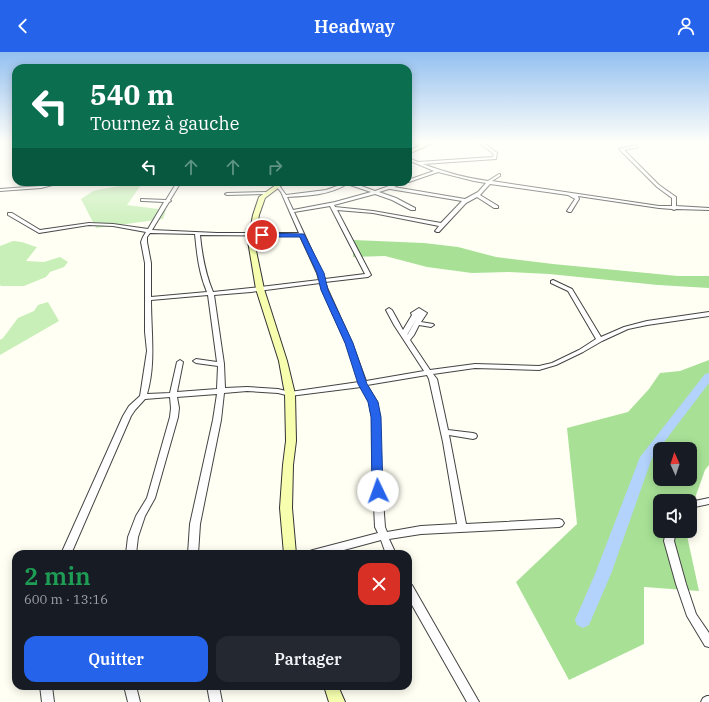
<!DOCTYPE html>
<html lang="fr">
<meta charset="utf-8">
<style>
body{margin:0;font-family:"IBM Plex Serif",serif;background:#242831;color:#f1f3f6;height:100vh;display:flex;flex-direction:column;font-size:15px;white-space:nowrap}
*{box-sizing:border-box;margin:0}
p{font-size:13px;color:#9ea1a6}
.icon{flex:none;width:22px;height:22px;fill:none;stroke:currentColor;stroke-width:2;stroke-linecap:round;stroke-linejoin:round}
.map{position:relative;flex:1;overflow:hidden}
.panel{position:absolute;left:12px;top:498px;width:400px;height:140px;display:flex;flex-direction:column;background:#171b24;border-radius:12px;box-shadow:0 2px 10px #0003}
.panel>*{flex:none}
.banner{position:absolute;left:12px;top:12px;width:400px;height:122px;border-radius:12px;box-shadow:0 2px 10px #0003;background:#0b6e4f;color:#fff;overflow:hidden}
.needle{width:26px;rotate:357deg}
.fabs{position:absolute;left:653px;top:390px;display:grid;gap:8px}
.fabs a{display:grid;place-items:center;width:44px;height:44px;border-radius:8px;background:#171b24;box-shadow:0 2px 10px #0003;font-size:20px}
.pin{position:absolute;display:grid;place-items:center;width:34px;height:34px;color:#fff;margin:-17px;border:2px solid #fff;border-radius:50%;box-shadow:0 1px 4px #0007}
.me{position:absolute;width:44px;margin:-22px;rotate:357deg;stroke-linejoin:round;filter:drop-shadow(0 0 3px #0008)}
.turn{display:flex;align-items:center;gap:14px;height:84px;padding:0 12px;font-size:18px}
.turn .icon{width:52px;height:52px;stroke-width:2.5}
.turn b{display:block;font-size:28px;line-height:34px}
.lanes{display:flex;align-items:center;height:38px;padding:0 12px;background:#0003;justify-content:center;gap:20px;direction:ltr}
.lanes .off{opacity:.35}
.round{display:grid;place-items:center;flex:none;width:42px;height:42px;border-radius:12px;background:#242831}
.summary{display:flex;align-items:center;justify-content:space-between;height:68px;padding:0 12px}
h1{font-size:24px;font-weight:600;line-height:30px;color:#1e9e55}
.action{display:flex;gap:8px;margin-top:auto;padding:8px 12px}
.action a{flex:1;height:46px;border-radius:12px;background:#2563eb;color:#fff;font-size:16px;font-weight:600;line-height:46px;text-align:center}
.action a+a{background:#242831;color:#f1f3f6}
header{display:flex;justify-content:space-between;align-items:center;height:52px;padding:0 12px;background:#2563eb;color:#fff;font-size:18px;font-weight:600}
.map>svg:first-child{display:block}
</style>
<header><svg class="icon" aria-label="back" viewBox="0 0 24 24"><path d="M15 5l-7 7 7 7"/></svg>Headway<svg class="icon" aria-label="person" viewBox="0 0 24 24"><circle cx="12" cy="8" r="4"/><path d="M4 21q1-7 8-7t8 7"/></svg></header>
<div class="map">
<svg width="709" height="650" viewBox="0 0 709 650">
<rect width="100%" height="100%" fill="#fffff4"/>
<path fill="#c9efb8" d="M127,130H143L127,153L166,158L163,167L96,176L81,147L93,139L119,134Z
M13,189C22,189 29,193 37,195L26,209L44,210L60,205L68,210L64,215L50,220L46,225L24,234H1L0,233V194Z
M48,250L59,269L0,303V288L3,286L18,266L34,259L38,253Z"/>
<path fill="#a8e196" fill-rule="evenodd" d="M353,188L424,191L458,195L496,205L553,212L678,224H709V236L658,233L549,222L509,220L472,221L427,215L385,204L353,205Z
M709,308V413L705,418L690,460V449H660V479H686L699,539L644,535V592L569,628L516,530L577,472L567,376L628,360L649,337L660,321L680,319ZM660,397H690V427H660Z"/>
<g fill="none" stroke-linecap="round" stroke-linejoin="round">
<path fill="#b3d2fc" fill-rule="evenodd" d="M709,321V331L652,406L611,522L589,573L583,576L577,573L575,568L595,522L640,405L705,322Z"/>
<g stroke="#444" stroke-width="2">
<path id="minor" d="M410,90H417L426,94L424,95Z
M478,90H483L497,101L496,107L423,112C444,120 466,126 488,129L499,122H500V124L492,129L659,154H672V146L657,135L619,97L637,93L638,95L624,98L659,133L676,145V154L709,156V158L676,157L674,158L672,157L659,156L578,144L579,147L571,160H569L567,159L575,147L568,143L490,132L480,143L498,154V156H494L477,145L466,151L439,180H437L435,179L439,174L373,161L337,158L371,223L368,225L325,230L328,238L352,291L366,329L424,319L394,273L386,258L389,256L392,258L403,278L412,263L411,261L419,256L427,261L421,270L433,272L434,273L431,275L419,273L414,283L410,288L430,318L475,312L539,314L552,311L579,298L596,287L568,239L551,231V229L553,228L572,237L601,285L624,275L647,269L709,260V264L647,273L628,277L602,289L583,300L556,313L539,318L475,316L433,322L437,327L448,378L473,381L476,382L477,384L476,386L473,387L449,383L466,472L559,467L562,468L564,471L562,474L559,475L421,482L389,487L396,502H386L381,488L329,502H308L310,499L313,498L378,481L375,475L372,409V365L369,350L361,335L290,344L278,341L247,339L224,341L221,368L200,472L198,502H188L190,472L213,368L217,342L177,345L179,356L178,365L155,446L145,464L138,485L136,502H126L128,485L136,464L147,446L170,365L171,356L170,345L145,347L135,358L131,364L71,502H61L123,364L129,354L140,344L141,338L147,299L145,280V211L141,190L143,185L146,180L113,174L89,173L39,181L8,163V161H12L40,178L89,171L113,172L148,177L164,150L143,149H141V147L166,148L177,130H181L170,148L171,149L169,150L152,178L217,181H299L281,140L275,133L276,132H278L286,143L326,138L340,133L344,130H350L375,139L400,130H406L394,135L465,147L478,140L486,131L474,129L438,120L409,130H407H408V128L434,119L408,108V106L418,110L493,105L494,102ZM347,132L371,140L335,150L293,158L287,145C307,144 330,143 347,132ZM389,137H390L462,149L441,171L373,159L335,155L334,153L375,142L392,148L411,158H415V156L396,146L379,140ZM330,154L365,222L325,227L294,160ZM150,181L195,182C197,203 199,221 207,240L151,245V211L147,190V185ZM200,183L300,184L317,221L319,228L251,236L213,240C205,221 202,203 200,183ZM320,231L322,238L346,291L359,330L290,340L278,337L247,335L225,336L224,312L214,243L251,240ZM208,243L217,310L196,307L193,309L196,311L218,314L217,337L177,340L183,310L180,308L177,310L170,341L147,342C156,312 151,280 151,248ZM417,266L408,282L407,283ZM427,323L429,327L443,390L457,472L421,474L387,480L385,475L380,409V365L377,350L367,333Z
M57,130H64L41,136L0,139V137L41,134Z
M268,140V142H266L227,143L225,142L227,141Z
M709,446V452L690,456V450Z
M666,479H676L674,489L686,532L696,562L709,581V595L705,594L687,564L676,532L664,489Z
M408,532L412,533L479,650H467L408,546Z
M40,634H52L54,650H42Z
M124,634H136L140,650H128Z
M207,634H219L222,650H210Z
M707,644H709V650H701L703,646Z"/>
</g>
<g stroke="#333" stroke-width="2">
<path id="secondary" d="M428,90H435L408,102V99Z
M280,130H286L265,146L259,163L254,189L264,237L287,309L295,342L296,389L293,413L292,456L296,502H284L280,456L283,413L286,389L285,342L279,309L256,237L248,189L253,163L259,145Z
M324,634H338L345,650H329Z"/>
</g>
<use href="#minor" fill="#fff" fill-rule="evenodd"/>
<use href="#secondary" fill="#f7ffaf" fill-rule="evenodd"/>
</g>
<linearGradient id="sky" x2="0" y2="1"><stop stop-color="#93c0f0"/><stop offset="0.5" stop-color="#fffffa"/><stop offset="1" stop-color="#fffffa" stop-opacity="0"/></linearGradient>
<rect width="709" height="181" fill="url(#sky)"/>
<path fill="#2563eb" stroke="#184099" d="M260,181L304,182L324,221L328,238L353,291L367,332L378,350L381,365L383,439L382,442L378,443L374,442L372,439L371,365L368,350L358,332L345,291L321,238L317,221L300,185H262L260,184Z"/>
</svg>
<div class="fabs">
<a><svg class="needle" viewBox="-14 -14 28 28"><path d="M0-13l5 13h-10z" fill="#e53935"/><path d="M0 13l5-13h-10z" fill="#9ea1a6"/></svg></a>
<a><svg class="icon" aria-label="sound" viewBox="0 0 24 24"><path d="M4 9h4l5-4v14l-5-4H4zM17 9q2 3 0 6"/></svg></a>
</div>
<div class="pin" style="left:262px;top:183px;background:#d93025"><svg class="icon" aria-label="arrive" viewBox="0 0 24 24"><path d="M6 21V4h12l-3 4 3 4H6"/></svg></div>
<svg class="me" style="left:378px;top:439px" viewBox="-20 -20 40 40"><circle r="19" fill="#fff"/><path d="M0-13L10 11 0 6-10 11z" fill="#2563eb"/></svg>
<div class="banner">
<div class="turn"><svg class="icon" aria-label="left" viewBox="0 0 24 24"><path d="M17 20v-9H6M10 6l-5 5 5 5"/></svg><div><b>540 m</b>Tournez à gauche</div></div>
<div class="lanes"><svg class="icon" aria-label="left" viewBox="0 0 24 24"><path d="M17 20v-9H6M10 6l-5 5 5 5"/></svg><svg class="icon off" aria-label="ahead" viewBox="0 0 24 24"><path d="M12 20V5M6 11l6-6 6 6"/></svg><svg class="icon off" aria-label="ahead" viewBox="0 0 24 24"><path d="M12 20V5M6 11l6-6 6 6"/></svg><svg class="icon off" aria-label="right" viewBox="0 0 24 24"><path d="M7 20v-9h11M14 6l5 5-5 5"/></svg></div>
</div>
<section class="panel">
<div class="summary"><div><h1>2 min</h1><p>600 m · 13:16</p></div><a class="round" style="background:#d93025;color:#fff"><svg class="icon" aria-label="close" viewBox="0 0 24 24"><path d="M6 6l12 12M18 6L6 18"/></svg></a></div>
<div class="action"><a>Quitter</a><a>Partager</a></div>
</section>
</div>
